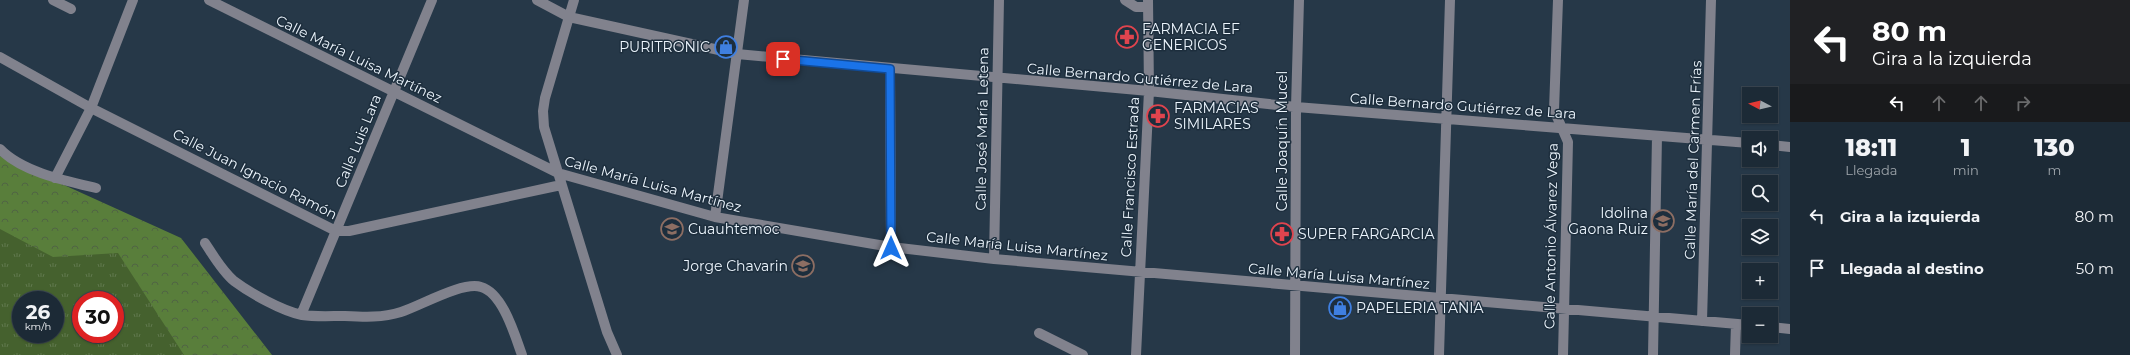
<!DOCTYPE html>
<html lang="es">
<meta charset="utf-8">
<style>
body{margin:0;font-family:Montserrat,sans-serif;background:#25323e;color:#f1f3f6;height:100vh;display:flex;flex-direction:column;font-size:15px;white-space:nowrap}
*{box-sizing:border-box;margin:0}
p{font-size:13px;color:#a0a7ad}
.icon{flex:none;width:22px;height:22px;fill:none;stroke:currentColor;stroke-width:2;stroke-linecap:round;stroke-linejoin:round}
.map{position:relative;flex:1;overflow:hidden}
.side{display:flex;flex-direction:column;background:#1c2a36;width:340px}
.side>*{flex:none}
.banner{background:#202124;color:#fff;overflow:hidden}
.needle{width:26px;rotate:277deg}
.buttons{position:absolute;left:1742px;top:87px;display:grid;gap:8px}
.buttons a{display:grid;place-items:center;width:36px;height:36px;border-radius:0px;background:#1c2a36;box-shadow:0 1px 3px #0004,0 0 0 1px #3a4651;font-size:20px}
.speed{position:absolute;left:12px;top:291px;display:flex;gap:8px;font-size:20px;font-weight:700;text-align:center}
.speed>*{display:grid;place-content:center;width:52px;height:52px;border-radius:50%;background:#1c2a36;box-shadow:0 1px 3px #0004,0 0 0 1px #3a4651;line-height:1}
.speed small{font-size:10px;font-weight:400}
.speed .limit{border:6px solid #d22;background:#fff;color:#111}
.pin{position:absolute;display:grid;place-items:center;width:34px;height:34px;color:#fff;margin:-17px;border-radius:8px;box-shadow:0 2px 6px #0006}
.me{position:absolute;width:44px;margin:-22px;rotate:0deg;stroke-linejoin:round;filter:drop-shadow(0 0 3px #0008)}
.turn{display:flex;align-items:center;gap:14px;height:84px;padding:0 16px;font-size:18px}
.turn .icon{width:52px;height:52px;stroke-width:2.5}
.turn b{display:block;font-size:28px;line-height:34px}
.lanes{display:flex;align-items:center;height:38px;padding:0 16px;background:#0003;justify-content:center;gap:20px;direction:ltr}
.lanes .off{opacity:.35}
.eta{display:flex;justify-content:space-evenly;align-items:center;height:68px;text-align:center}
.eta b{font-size:24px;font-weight:800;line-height:28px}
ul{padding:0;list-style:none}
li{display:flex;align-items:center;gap:12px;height:52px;padding:0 16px}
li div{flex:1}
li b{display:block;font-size:15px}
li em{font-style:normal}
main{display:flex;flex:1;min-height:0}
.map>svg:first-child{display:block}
</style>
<main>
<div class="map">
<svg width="1790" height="355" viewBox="0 0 1790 355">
<defs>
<pattern id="forest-crowns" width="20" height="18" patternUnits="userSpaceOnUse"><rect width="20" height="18" fill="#597e3b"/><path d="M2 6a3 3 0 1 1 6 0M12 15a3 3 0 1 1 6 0" fill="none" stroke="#506444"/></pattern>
<pattern id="park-tufts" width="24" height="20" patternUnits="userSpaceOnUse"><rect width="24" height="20" fill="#45612e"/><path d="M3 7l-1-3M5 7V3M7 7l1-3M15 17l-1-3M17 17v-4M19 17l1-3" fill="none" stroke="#60784d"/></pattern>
</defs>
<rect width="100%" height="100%" fill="#263848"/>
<path fill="url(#forest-crowns)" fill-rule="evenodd" d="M0,156L181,238L272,355H0ZM21,300H55V334H21ZM81,300H115V334H81Z"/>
<path fill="url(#park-tufts)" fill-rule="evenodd" d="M0,229L53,257L118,253L184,355H0ZM21,300H55V334H21ZM81,300H115V334H81Z"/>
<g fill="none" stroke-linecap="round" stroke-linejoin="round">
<path stroke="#81828d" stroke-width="10" d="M53,0L71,9
M209,0L558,173L715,217L891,247L994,259L1749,325
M537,0L569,17L737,54L1149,91L1296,107L1749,143
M574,0L545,98L543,111L544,127L607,332L617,355
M1125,0L1136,7H1148
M1558,0L1554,110L1568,142L1563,355
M0,57L91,108L336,231H349L561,185
M890,69L891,247
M1771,145L1790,147
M0,149C22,172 66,181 96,188
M55,178L91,108L133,0
M715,217L744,0
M205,243C213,255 222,271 234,281C250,293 282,311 302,315C315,317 331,316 344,316C364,317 382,318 401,312C420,306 463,281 481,287C503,293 515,336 522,355
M994,259L999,0
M301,315L432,0
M1702,321L1711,0
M1771,327L1790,329
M1039,333L1083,355
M1136,355L1149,91L1148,0
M1295,355L1296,107L1299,0
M1439,355L1450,0
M1653,355L1657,136
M1735,355L1736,324"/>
</g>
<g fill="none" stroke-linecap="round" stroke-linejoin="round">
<g stroke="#114b97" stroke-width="10">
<path id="route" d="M783,59L890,69L891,248"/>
</g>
<use href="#route" stroke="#1a73e8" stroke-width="7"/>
</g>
<defs>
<g id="pharmacy-ring" transform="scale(1.15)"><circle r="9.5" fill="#1d2e3d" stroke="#e0444e" stroke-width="1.5"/><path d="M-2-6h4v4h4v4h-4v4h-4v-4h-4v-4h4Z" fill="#e0444e"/></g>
<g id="shop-ring" transform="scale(1.15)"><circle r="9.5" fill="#1d2e3d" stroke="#3f7fe0" stroke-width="1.5"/><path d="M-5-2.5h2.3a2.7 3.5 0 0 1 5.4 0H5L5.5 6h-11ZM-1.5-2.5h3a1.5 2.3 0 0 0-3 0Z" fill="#3f7fe0"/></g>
<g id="school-ring" transform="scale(1.15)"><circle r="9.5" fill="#1d2e3d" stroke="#8d6e63" stroke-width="1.5"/><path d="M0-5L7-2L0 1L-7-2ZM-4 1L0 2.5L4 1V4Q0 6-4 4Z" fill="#8d6e63"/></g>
</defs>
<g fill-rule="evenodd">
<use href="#pharmacy-ring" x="1127" y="37"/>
<use href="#shop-ring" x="726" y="47"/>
<use href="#pharmacy-ring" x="1158" y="116"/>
<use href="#school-ring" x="1663" y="221"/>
<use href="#school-ring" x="672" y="229"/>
<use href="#pharmacy-ring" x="1282" y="234"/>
<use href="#school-ring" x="803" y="266"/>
<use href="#shop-ring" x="1340" y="308"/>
</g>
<g text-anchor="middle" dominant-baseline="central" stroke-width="3" stroke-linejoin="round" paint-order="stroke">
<g font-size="14" fill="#ecf5fd" stroke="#1d2e3d" text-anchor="start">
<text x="1142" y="29">FARMACIA EF<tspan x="1142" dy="16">GENERICOS</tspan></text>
<text x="710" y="47" text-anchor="end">PURITRONIC</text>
<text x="1174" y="108">FARMACIAS<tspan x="1174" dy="16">SIMILARES</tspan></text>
<text x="1648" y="213" text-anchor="end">Idolina<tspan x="1648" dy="16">Gaona Ruiz</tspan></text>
<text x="688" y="229">Cuauhtemoc</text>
<text x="1298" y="234">SUPER FARGARCIA</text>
<text x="788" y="266" text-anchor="end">Jorge Chavarin</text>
<text x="1356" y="308">PAPELERIA TANIA</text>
</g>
<g font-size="14" fill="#ecf5fd" stroke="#1d2e3d">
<text transform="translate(359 59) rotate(26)">Calle María Luisa Martínez</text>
<text transform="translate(1140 78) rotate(5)">Calle Bernardo Gutiérrez de Lara</text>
<text transform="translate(1463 106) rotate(4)">Calle Bernardo Gutiérrez de Lara</text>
<text transform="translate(982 129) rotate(-89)">Calle José María Letena</text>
<text transform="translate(358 141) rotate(-68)">Calle Luis Lara</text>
<text transform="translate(1282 141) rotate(-90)">Calle Joaquín Mucel</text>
<text transform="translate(1693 160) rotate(-88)">Calle María del Carmen Frías</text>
<text transform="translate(255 174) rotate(27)">Calle Juan Ignacio Ramón</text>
<text transform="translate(1130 177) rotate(-87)">Calle Francisco Estrada</text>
<text transform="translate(653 184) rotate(15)">Calle María Luisa Martínez</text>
<text transform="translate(1551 236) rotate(-89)">Calle Antonio Álvarez Vega</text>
<text transform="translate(1017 246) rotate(6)">Calle María Luisa Martínez</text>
<text transform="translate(1339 276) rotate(5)">Calle María Luisa Martínez</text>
</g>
</g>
</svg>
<div class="buttons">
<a><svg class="needle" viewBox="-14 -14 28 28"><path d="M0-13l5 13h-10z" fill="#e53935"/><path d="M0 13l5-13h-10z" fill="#a0a7ad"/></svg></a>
<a><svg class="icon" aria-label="sound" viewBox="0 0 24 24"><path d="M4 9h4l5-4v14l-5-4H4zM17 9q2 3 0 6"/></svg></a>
<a><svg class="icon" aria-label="search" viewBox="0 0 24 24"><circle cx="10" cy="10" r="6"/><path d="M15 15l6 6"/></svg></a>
<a><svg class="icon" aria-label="layers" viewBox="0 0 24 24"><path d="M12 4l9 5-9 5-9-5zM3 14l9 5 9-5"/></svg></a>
<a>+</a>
<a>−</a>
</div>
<div class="speed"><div>26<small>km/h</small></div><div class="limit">30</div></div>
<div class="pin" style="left:783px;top:59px;background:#d93025"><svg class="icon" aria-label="arrive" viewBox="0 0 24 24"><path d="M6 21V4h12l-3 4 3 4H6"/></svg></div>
<svg class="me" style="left:891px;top:248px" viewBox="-20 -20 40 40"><path d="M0-17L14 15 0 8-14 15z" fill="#1a73e8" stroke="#fff" stroke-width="4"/></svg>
</div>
<section class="side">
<div class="banner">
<div class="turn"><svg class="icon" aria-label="left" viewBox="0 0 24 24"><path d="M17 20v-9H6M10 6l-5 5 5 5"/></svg><div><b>80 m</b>Gira a la izquierda</div></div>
<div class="lanes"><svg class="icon" aria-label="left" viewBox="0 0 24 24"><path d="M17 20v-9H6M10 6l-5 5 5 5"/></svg><svg class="icon off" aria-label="ahead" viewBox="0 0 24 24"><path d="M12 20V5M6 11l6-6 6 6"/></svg><svg class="icon off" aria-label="ahead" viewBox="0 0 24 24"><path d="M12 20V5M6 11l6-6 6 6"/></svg><svg class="icon off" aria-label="right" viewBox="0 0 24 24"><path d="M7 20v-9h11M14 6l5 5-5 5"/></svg></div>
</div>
<div class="eta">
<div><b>18:11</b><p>Llegada</p></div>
<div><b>1</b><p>min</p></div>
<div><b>130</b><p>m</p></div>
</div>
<ul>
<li><svg class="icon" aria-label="left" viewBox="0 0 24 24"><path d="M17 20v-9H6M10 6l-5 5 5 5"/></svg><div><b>Gira a la izquierda</b></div><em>80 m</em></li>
<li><svg class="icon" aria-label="arrive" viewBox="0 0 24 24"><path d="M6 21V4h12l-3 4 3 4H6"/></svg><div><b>Llegada al destino</b></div><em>50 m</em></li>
</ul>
</section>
</main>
